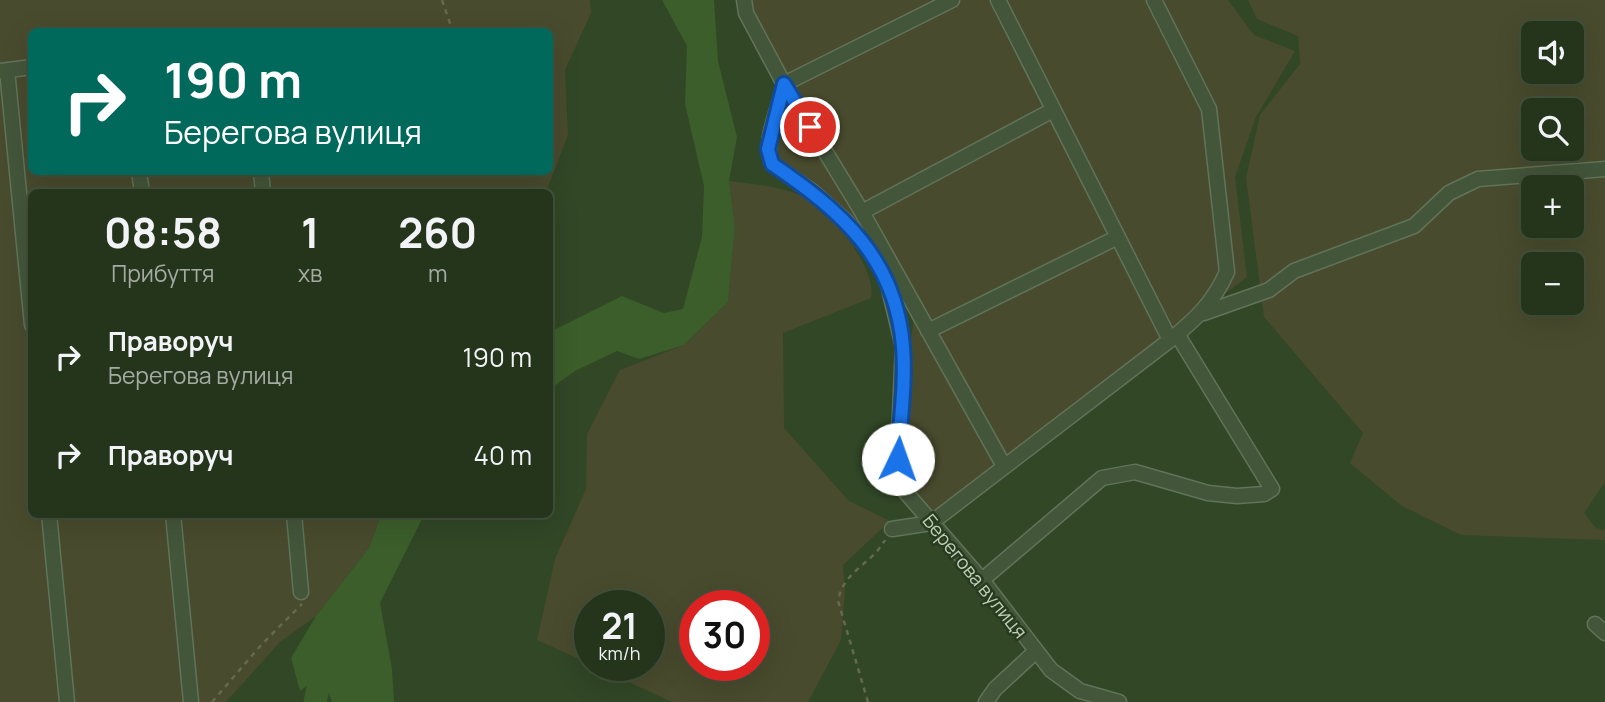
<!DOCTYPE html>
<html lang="uk">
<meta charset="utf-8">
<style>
body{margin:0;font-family:Manrope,sans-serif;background:#2d3d25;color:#f1f3f6;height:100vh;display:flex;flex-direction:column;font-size:26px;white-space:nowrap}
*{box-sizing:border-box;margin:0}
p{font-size:23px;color:#a3aba3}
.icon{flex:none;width:38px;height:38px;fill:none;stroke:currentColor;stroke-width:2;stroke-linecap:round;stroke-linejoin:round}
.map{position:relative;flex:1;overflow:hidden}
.drawer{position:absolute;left:28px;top:189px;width:525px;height:329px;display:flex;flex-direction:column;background:#25351c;border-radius:10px;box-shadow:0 7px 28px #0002,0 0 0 2px #42503b}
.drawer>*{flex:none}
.guide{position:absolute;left:28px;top:28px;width:525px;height:147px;border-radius:10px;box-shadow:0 7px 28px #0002,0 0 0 2px #42503b;background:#00695c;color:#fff;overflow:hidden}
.tools{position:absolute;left:1521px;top:21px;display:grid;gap:14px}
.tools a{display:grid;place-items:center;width:63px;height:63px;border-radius:10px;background:#25351c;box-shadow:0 7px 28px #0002,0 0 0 2px #42503b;font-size:35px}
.speed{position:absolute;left:574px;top:590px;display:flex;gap:14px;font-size:35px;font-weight:700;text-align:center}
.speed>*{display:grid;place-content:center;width:91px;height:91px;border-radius:50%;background:#25351c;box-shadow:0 7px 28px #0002,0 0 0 2px #42503b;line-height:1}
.speed small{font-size:18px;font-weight:400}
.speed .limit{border:10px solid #d22;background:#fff;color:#111}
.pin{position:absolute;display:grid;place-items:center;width:60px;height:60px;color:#fff;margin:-30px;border:4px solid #fff;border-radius:50%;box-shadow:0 2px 7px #0007}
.me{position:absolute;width:77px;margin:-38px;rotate:3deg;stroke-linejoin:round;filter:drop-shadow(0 0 5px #0008)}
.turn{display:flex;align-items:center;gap:24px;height:147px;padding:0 21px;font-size:32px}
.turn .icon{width:91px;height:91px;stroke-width:2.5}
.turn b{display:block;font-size:49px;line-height:60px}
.eta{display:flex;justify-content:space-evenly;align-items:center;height:119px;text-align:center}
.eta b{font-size:42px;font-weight:700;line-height:49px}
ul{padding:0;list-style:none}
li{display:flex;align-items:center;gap:21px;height:98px;padding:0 21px}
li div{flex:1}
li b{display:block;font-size:26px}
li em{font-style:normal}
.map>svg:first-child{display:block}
</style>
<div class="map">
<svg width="1605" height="702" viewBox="0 0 1605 702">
<rect width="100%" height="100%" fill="#314726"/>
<path fill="#494b2e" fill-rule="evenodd" d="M0,0H590L591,13L565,70L568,135L546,192H32V514L381,515L369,548L316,616L280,642L226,702H0ZM32,32H550V172H32Z
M745,0H1228L1254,35L1295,51L1256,117L1235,177L1247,277L930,518L903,485L906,379L916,301L868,203L869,239L850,216L812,181L776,162L773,137L784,101Z
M1248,0H1605V482L1584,513L1596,528L1605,530V540L1461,535L1402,506L1350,463L1363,433L1264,317L1246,178L1260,115L1300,64L1298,36L1257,19ZM1533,33H1572V72H1533ZM1533,110H1572V149H1533ZM1533,187H1572V226H1533ZM1533,264H1572V303H1533Z
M729,181C756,184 785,187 810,199C832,211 878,272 871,298L783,333L784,428L849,501L890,521L843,565L845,589L841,640L808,702H672L592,665H649V606H590V664L537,640L555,559L586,489L587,434L620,370L684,345L728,302L735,226ZM695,606H754V665H695Z"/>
<path fill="#3b5e2a" d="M662,0H714L718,61L737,137L729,181L735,226L728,302L684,345L639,359L617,351L575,371L550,389V332L622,296L664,313L683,309L702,237L704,186L685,104L687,46Z
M381,515H424L380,603L392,669L394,702H332L322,675L300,691L291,658L316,616L369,548Z"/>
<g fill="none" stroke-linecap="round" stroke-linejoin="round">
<path stroke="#3b5e2a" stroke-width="23" d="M315,702L325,656L330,648"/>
<g stroke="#617359" stroke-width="17">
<path id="minor" d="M744,0L746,13L784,84L862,212L1004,466
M952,0L784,84C780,108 762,140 772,164L812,191L846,221L885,272L903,347L898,459L901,487L982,580L1051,670L1080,691L1119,702
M998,0L1170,340
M7,70L32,325
M0,71L32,67
M139,172L142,192
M261,172L263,192
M862,212L1053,110
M1204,313L1269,290L1294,271L1414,226L1449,193L1478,179L1605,169
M928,331L1118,237
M49,514L67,702
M173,514L191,702
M294,514L301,592
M892,529L931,523L1170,340C1196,319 1213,303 1227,272L1209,109L1154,0
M982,580L1102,478L1135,472L1208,493L1237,496L1264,494L1272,489L1177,334
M1595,624L1605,633
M986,702L995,689L1036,651"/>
</g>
<path stroke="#646a4d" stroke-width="2.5" stroke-dasharray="5 5" stroke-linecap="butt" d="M442,0L453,32
M212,702L262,644L302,604
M868,702L838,601C843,571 872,564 885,540"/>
<use href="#minor" stroke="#43563a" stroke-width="14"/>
</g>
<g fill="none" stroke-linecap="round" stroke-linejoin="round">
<g stroke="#114b97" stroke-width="18">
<path id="route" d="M810,127L784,84L768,149L772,164C841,211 896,258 903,347C906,383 900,422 898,459"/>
</g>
<use href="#route" stroke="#1a73e8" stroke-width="12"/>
</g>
<g text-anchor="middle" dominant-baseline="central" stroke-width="5" stroke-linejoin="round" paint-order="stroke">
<g font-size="19" fill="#bfcfb8" stroke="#283b1f">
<text transform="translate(975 576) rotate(51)">Берегова вулиця</text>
</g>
</g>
</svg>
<div class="tools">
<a><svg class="icon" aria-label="sound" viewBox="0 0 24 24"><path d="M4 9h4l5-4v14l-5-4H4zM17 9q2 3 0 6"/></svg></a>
<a><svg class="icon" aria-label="search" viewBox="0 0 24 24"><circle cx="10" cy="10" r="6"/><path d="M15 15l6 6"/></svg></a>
<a>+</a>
<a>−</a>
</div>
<div class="speed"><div>21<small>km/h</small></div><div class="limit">30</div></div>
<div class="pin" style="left:810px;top:127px;background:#d93025"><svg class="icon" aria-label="arrive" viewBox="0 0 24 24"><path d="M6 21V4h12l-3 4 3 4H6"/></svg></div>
<svg class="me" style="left:898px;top:459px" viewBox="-20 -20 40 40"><circle r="19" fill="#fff"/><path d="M0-13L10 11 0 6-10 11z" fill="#1a73e8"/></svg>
<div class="guide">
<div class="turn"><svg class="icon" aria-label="right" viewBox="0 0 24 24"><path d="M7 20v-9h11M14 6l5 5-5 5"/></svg><div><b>190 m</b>Берегова вулиця</div></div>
</div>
<section class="drawer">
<div class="eta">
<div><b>08:58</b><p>Прибуття</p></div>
<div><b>1</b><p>хв</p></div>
<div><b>260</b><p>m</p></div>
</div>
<ul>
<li><svg class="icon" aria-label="right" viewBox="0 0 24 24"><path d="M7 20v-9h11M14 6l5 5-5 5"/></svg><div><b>Праворуч</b><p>Берегова вулиця</p></div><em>190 m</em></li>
<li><svg class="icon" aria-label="right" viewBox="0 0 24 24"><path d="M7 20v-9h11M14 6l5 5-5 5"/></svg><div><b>Праворуч</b></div><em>40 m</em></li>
</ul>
</section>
</div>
